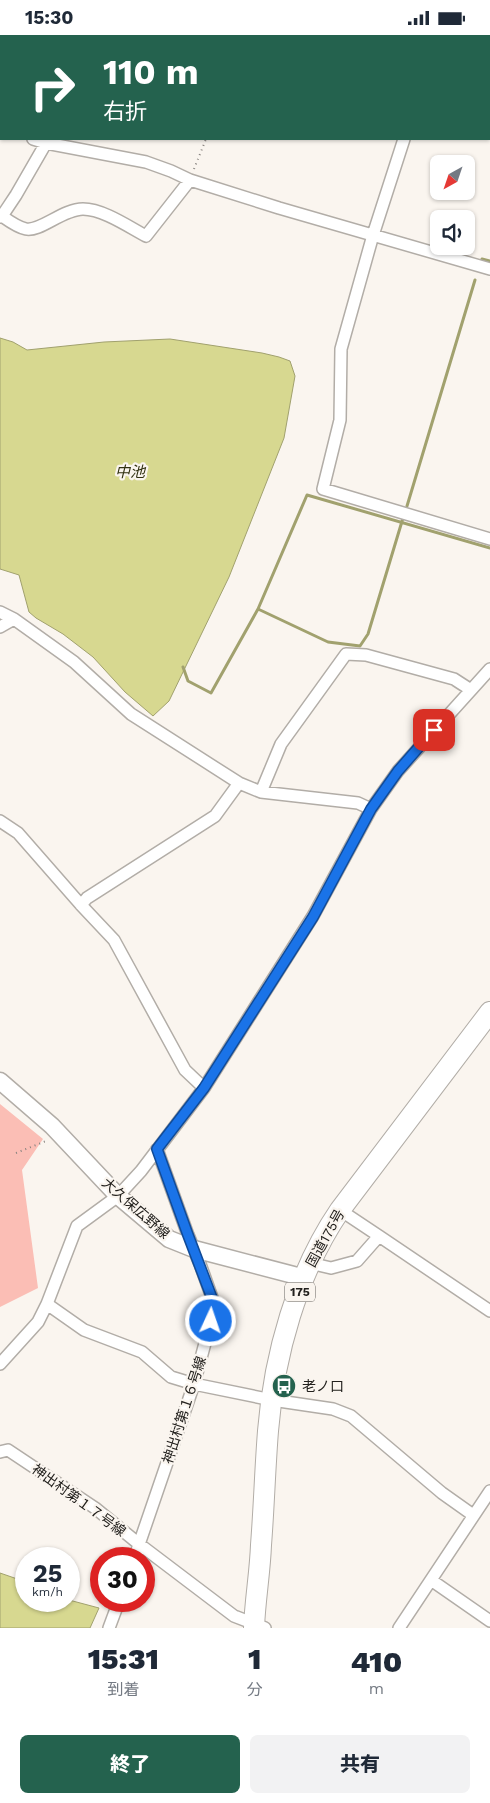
<!DOCTYPE html>
<html lang="ja">
<meta charset="utf-8">
<style>
body{margin:0;font-family:"Work Sans","Noto Sans JP",sans-serif;background:#f2f2f3;color:#1f2937;height:100vh;display:flex;flex-direction:column;font-size:19px;white-space:nowrap}
*{box-sizing:border-box;margin:0}
p{font-size:16px;color:#747a83}
.icon{flex:none;width:28px;height:28px;fill:none;stroke:currentColor;stroke-width:2;stroke-linecap:round;stroke-linejoin:round}
.map{position:relative;height:1593px;overflow:hidden}
.panel{display:flex;flex-direction:column;background:#fff;flex:1}
.panel>*{flex:none}
.top-card{position:absolute;left:0px;top:0px;width:490px;height:105px;box-shadow:0 1px 4px #0004;background:#24624e;color:#fff;overflow:hidden}
.needle{width:32px;rotate:220deg}
.buttons{position:absolute;left:430px;top:120px;display:grid;gap:10px}
.buttons a{display:grid;place-items:center;width:45px;height:45px;border-radius:8px;background:#fff;box-shadow:0 1px 4px #0004;font-size:25px}
.speed{position:absolute;left:15px;top:1512px;display:flex;gap:10px;font-size:25px;font-weight:700;text-align:center}
.speed>*{display:grid;place-content:center;width:65px;height:65px;border-radius:50%;background:#fff;box-shadow:0 1px 4px #0004;line-height:1}
.speed small{font-size:12px;font-weight:400}
.speed .limit{border:8px solid #d22;background:#fff;color:#111}
.pin{position:absolute;display:grid;place-items:center;width:42px;height:42px;color:#fff;margin:-21px;border-radius:10px;box-shadow:0 2px 8px #0006}
.me{position:absolute;width:55px;margin:-28px;rotate:3deg;stroke-linejoin:round;filter:drop-shadow(0 0 4px #0008)}
.turn{display:flex;align-items:center;gap:18px;height:105px;padding:0 20px;font-size:22px}
.turn .icon{width:65px;height:65px;stroke-width:2.5}
.turn b{display:block;font-size:35px;line-height:42px}
.eta{display:flex;justify-content:space-evenly;align-items:center;height:85px;text-align:center}
.eta b{font-size:30px;font-weight:800;line-height:35px}
.primary-button{display:flex;gap:10px;margin-top:auto;padding:10px 20px}
.primary-button a{flex:1;height:58px;border-radius:8px;background:#24624e;color:#fff;font-size:20px;font-weight:800;line-height:58px;text-align:center}
.primary-button a+a{background:#f2f2f3;color:#1f2937}
.status{display:flex;justify-content:space-between;align-items:center;height:35px;padding:0 25px;background:#fff;direction:ltr}
.status svg{height:14px;fill:currentColor}
.map>svg:first-child{display:block}
</style>
<div class="status"><b>15:30</b><svg viewBox="0 0 49 12"><path d="M0 12V9h3v3zM5 12V6h3v6zM10 12V3h3v9zM15 12V0h3v12zM26 1h20v11H26zM47 4h2v5h-2z"/></svg></div>
<div class="map">
<svg width="490" height="1593" viewBox="0 0 490 1593">
<rect width="100%" height="100%" fill="#faf5ef"/>
<path fill="#fbbeb5" d="M0,1069L43,1104L22,1135L38,1253L0,1272Z"/>
<path fill="#d7d890" stroke="#a1a16e" d="M0,303L13,307L27,315L104,307L170,304L262,318L279,322L290,326L295,341L284,403L229,542L169,666L153,681L125,657L93,622L63,599L36,583L29,577L19,540L0,534Z
M0,1538L26,1547V1566L69,1565L99,1573L90,1593H0Z"/>
<g fill="none" stroke-linecap="round" stroke-linejoin="round">
<path stroke="#a1a16e" stroke-width="3" d="M481,227L482,224L490,226
M407,471L475,245
M258,574L328,607L360,611L368,599L403,483
M183,632L188,646L211,658L258,574L307,460L490,513"/>
<g stroke="#b2ada7" stroke-width="14">
<path id="street" d="M447,1L448,0
M0,93H1
M33,104L46,108L146,127L171,136L190,145L279,173L490,234
M404,104L373,200L341,314L340,385L323,454L490,504
M2,181L16,160L46,108
M0,182L2,181C9,186 17,192 26,194C40,197 63,174 83,174C103,174 129,192 146,201L190,145
M0,577L14,584L74,627L131,679L239,748L261,757L358,768L371,774
M0,592L14,584
M261,757L281,709L346,619L366,620L454,644L471,655
M0,786L18,798L81,870L114,905L185,1035L204,1053
M81,870L87,863L215,781L239,748
M340,1175L379,1201
M310,1228L331,1233L357,1226L379,1201L490,1276
M47,1269L84,1295L142,1317L171,1342L194,1349L272,1365L333,1374L351,1381L442,1458L473,1480
M0,1329L38,1287L47,1269L77,1191L118,1161L141,1136L204,1053L313,881L371,774L398,736L490,634
M0,1417L8,1415L95,1473L139,1509L234,1581L265,1593
M134,1524L194,1349L215,1271L200,1229L188,1200L157,1114
M431,1545L490,1586
M109,1593L119,1566
M399,1593L490,1456"/>
</g>
<g stroke="#b2ada7" stroke-width="19">
<path id="secondary" d="M0,1046L52,1091L118,1161L169,1204L194,1214L305,1243"/>
</g>
<g stroke="#b2ada7" stroke-width="22">
<path id="highway" d="M254,1593C255,1565 260,1538 261,1510C264,1472 265,1434 268,1396C274,1320 297,1238 340,1175L490,977"/>
</g>
<path stroke="#86827e" stroke-width="2" stroke-dasharray="1 4" stroke-linecap="butt" d="M154,0L158,1
M77,1L78,0
M489,61L490,62
M194,134L206,104
M16,1118L46,1106"/>
<use href="#street" stroke="#fff" stroke-width="11"/>
<use href="#secondary" stroke="#fff" stroke-width="16"/>
<use href="#highway" stroke="#fff" stroke-width="20"/>
</g>
<g fill="none" stroke-linecap="round" stroke-linejoin="round">
<g stroke="#114b97" stroke-width="12">
<path id="route" d="M211,1286L215,1271L188,1200L157,1114L204,1053L313,882L371,774L398,736L434,695"/>
</g>
<use href="#route" stroke="#1a73e8" stroke-width="9"/>
</g>
<defs>
<g id="bus-disc" transform="scale(1.25)"><circle r="9.5" fill="#24624e" stroke="#faf5ef"/><path d="M-5-6H5V4H4V6H2V4H-2V6H-4V4H-5ZM-3.5-4V0h7V-4ZM-3.5 1.2v1.5H-2V1.2ZM2 1.2v1.5H3.5V1.2Z" fill="#fff"/></g>
</defs>
<g fill-rule="evenodd">
<use href="#bus-disc" x="284" y="1351"/>
</g>
<g text-anchor="middle" dominant-baseline="central" stroke-width="4.5" stroke-linejoin="round" paint-order="stroke">
<rect fill="#faf5ef" stroke="#63605c" stroke-width="1" x="285" y="1247.5" width="30" height="19" rx="4"/>
<g font-size="12" font-weight="bold" fill="#22201d">
<text x="300" y="1257">175</text>
</g>
<g font-size="14" fill="#22201d" stroke="#faf5ef">
<text transform="translate(136 1173) rotate(41)">大久保広野線</text>
<text transform="translate(325 1203) rotate(-61)">国道175号</text>
<text transform="translate(184 1375) rotate(-72)">神出村第１６号線</text>
<text transform="translate(79 1465) rotate(36)">神出村第１７号線</text>
</g>
<g font-size="14" fill="#22201d" stroke="#faf5ef" text-anchor="start">
<text x="302" y="1351">老ノ口</text>
</g>
<g font-size="15" font-style="italic" fill="#303011" stroke="#faf5ef">
<text x="130" y="437">中池</text>
</g>
</g>
</svg>
<div class="buttons">
<a><svg class="needle" viewBox="-14 -14 28 28"><path d="M0-13l5 13h-10z" fill="#e53935"/><path d="M0 13l5-13h-10z" fill="#747a83"/></svg></a>
<a><svg class="icon" aria-label="sound" viewBox="0 0 24 24"><path d="M4 9h4l5-4v14l-5-4H4zM17 9q2 3 0 6"/></svg></a>
</div>
<div class="speed"><div>25<small>km/h</small></div><div class="limit">30</div></div>
<div class="pin" style="left:434px;top:695px;background:#d93025"><svg class="icon" aria-label="arrive" viewBox="0 0 24 24"><path d="M6 21V4h12l-3 4 3 4H6"/></svg></div>
<svg class="me" style="left:211px;top:1286px" viewBox="-20 -20 40 40"><circle r="17" fill="#1a73e8" stroke="#fff" stroke-width="3"/><path d="M0-11L8 9 0 5-8 9z" fill="#fff"/></svg>
<div class="top-card">
<div class="turn"><svg class="icon" aria-label="right" viewBox="0 0 24 24"><path d="M7 20v-9h11M14 6l5 5-5 5"/></svg><div><b>110 m</b>右折</div></div>
</div>
</div>
<section class="panel">
<div class="eta">
<div><b>15:31</b><p>到着</p></div>
<div><b>1</b><p>分</p></div>
<div><b>410</b><p>m</p></div>
</div>
<div class="primary-button"><a>終了</a><a>共有</a></div>
</section>
